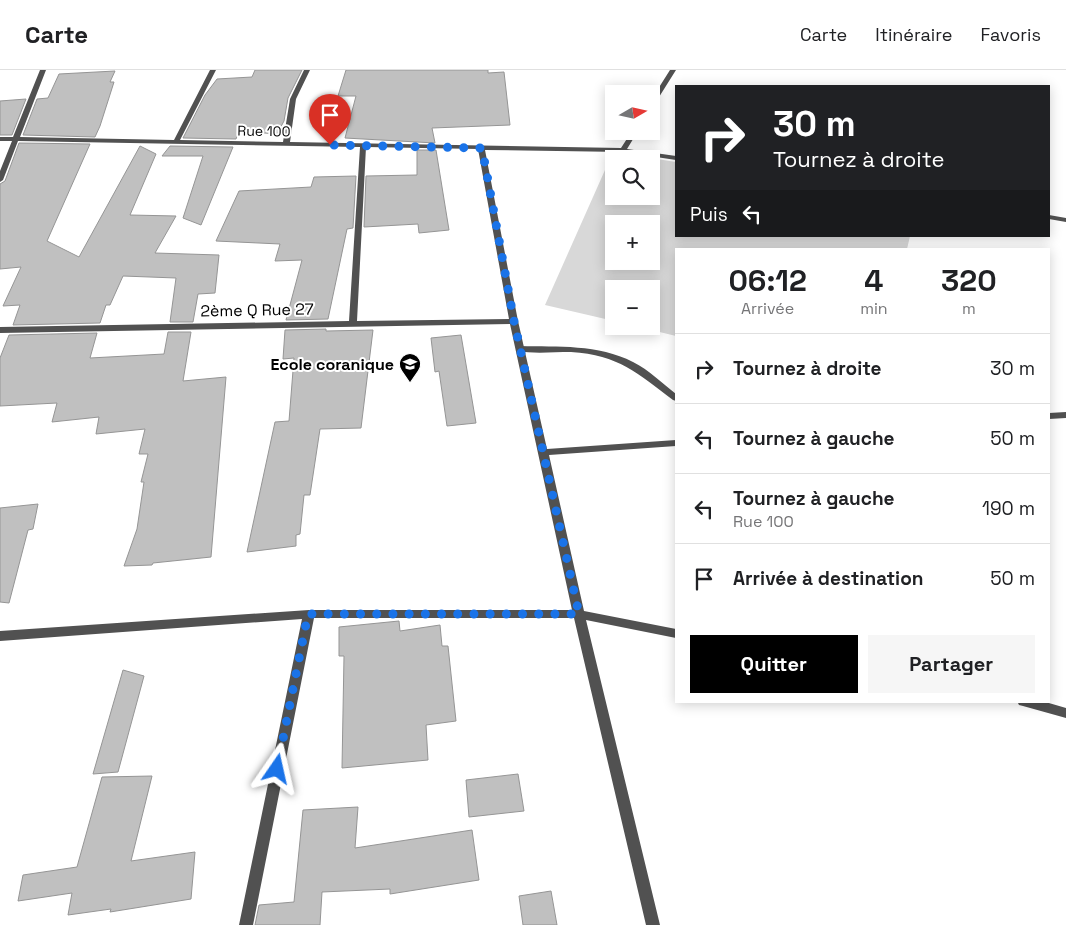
<!DOCTYPE html>
<html lang="fr">
<meta charset="utf-8">
<style>
body{margin:0;font-family:"Space Grotesk",sans-serif;background:#f6f6f6;color:#202124;height:100vh;display:flex;flex-direction:column;font-size:19px;white-space:nowrap}
*{box-sizing:border-box;margin:0}
p{font-size:16px;color:#757577}
.icon{flex:none;width:28px;height:28px;fill:none;stroke:currentColor;stroke-width:2;stroke-linecap:round;stroke-linejoin:round}
.map{position:relative;flex:1;overflow:hidden}
.sheet{position:absolute;left:675px;top:178px;width:375px;height:455px;display:flex;flex-direction:column;background:#fff;border-radius:0px;box-shadow:0 2px 12px #0003}
.sheet>*{flex:none}
.banner{position:absolute;left:675px;top:15px;width:375px;height:152px;border-radius:0px;box-shadow:0 2px 12px #0003;background:#202124;color:#fff;overflow:hidden}
.needle{width:32px;rotate:81deg}
.fabs{position:absolute;left:605px;top:15px;display:grid;gap:10px}
.fabs a{display:grid;place-items:center;width:55px;height:55px;border-radius:0px;background:#fff;box-shadow:0 2px 12px #0003;font-size:25px}
.pin{position:absolute;display:grid;place-items:center;width:42px;height:42px;color:#fff;margin:-51px -21px;border-radius:50% 50% 50% 0;rotate:-45deg;box-shadow:0 0 5px #0007}
.pin .icon{rotate:45deg}
.me{position:absolute;width:55px;margin:-28px;rotate:11deg;stroke-linejoin:round;filter:drop-shadow(0 0 4px #0008)}
.turn{display:flex;align-items:center;gap:18px;height:105px;padding:0 15px;font-size:22px}
.turn .icon{width:65px;height:65px;stroke-width:2.5}
.turn b{display:block;font-size:35px;line-height:42px}
.then{display:flex;align-items:center;height:48px;padding:0 15px;background:#0003;gap:10px;font-size:19px}
.eta{display:flex;justify-content:space-evenly;align-items:center;height:85px;text-align:center}
.eta b{font-size:30px;font-weight:600;line-height:35px}
.button{display:flex;gap:10px;margin-top:auto;padding:10px 15px}
.button a{flex:1;height:58px;border-radius:0px;background:#000;color:#fff;font-size:20px;font-weight:600;line-height:58px;text-align:center}
.button a+a{background:#f6f6f6;color:#202124}
ul{padding:0;list-style:none}
li{display:flex;align-items:center;gap:15px;height:70px;padding:0 15px;border-top:1px solid #e0e0e0}
li div{flex:1}
li b{display:block;font-size:19px}
li em{font-style:normal}
header{display:flex;align-items:center;gap:30px;box-sizing:border-box;height:70px;padding:0 25px;background:#fff;border-bottom:1px solid #e0e0e0}
header strong{font-size:24px}
nav{display:flex;gap:28px;margin-inline-start:auto;font-size:18px}
.map>svg:first-child{display:block}
</style>
<header>
<strong>Carte</strong>
<nav><a>Carte</a><a>Itinéraire</a><a>Favoris</a></nav>
</header>
<div class="map">
<svg width="1066" height="855" viewBox="0 0 1066 855">
<rect width="100%" height="100%" fill="#fff"/>
<path fill="#d8d8d8" fill-rule="evenodd" d="M613,82L676,92V166H910L907,179H676V266L635,256H651V219H614V251L545,235ZM614,89H651V126H614ZM614,154H651V191H614Z"/>
<path fill="#c0c0c0" stroke="#959595" d="M255,0H302L288,28L284,51L277,64L239,61L236,69L183,68L205,25L217,9L252,7Z
M346,0H488V3L504,2L510,55L432,58L435,73L345,68L356,26H338Z
M115,1L110,12H114L100,56L95,67L23,65L37,29L48,28L59,4Z
M26,29L12,65H0V31Z
M19,73L90,74L47,171L79,187L140,76L156,84L130,145L176,146L155,183L219,185L215,223L198,224L193,252H170L176,208L123,206L110,235H106L100,253L13,255L20,235L3,236L21,197L0,199V114L5,111Z
M170,76L233,77L201,155L183,148L203,86H162Z
M417,80H436L449,160L419,163L418,154L364,157L366,106L417,105Z
M356,106L353,158L347,159L328,249L286,250L302,190L275,191L280,174L216,171L239,121L311,117L314,107Z
M326,259V261L373,260L361,358L320,359L310,425H304L300,464L296,465V476L247,482L275,352L289,351L294,288L283,289L285,260Z
M168,262H191L183,311L226,307L211,487L153,493L152,495L124,496L137,459L144,412H141L148,384H139L145,359L96,364L99,347L52,352L57,333L0,336V288L9,265L97,263L90,288L164,284Z
M461,265L476,353L447,356L439,301L435,302L431,268Z
M38,434L33,459L28,460L9,533L0,532V438Z
M399,551L400,561L440,555L442,576H448L456,651L426,655L428,690L342,698L344,586H339V557Z
M123,600L144,606L118,702L93,704Z
M518,704L524,741L469,747L466,710Z
M152,706L131,791L195,782L191,829L110,842L111,839L68,845L72,823L18,831L23,805L77,797L102,707Z
M358,737L355,778L472,760L479,810L390,824V819L322,822L320,855H255L259,835L294,832L303,740Z
M551,821L557,855H523L519,826Z"/>
<g fill="none" stroke-linecap="round" stroke-linejoin="round">
<path fill="#515151" fill-rule="evenodd" d="M520,276C558,277 598,274 633,292C649,300 662,313 676,324V331L673,330C637,303 619,285 571,282C553,282 534,284 517,281L516,279L517,277Z"/>
<path fill="#515151" fill-rule="evenodd" d="M40,0H46L20,67L174,70L210,0H216L180,70L283,72L290,29L304,0H310L296,29L290,72L621,78L632,61H638L627,79L676,86V90L623,82L485,80L518,251L547,379L676,370V376L549,385L584,541L676,559V568L586,550L660,855H646L574,548H314L253,855H239L302,549L0,571V561L309,540H572L510,254L0,263V257L349,251L360,77L18,71L3,110L0,112V101L12,71H0V67H13ZM366,77L478,79L509,249L357,251Z
M670,0H676L654,35L651,37V30Z
M1049,145L1066,148V152L1049,149Z
M1066,342V348L1049,349V343Z
M1017,631H1042L1066,638V648L1023,636L1019,635Z"/>
</g>
<g fill="none" stroke-linecap="round" stroke-linejoin="round">
<path stroke="#1a73e8" stroke-width="9" stroke-dasharray="0 16.2" d="M277,699L308,544H579L514,251L482,78L330,75"/>
</g>
<defs>
<g id="school-pin" transform="scale(1.125)"><path d="M0 17L-7.5 6A9.5 9.5 0 1 1 7.5 6Z" fill="#000" stroke="#fff"/><path d="M0-5L7-2L0 1L-7-2ZM-4 1L0 2.5L4 1V4Q0 6-4 4Z" fill="#fff"/></g>
</defs>
<g fill-rule="evenodd">
<use href="#school-pin" x="410" y="294"/>
</g>
<g text-anchor="middle" dominant-baseline="central" stroke-width="4" stroke-linejoin="round" paint-order="stroke">
<g font-size="14" fill="#000" stroke="#fff">
<text transform="translate(264 61) rotate(1)">Rue 100</text>
</g>
<g font-size="16" fill="#000" stroke="#fff">
<text transform="translate(257 240) rotate(-1)">2ème Q Rue 27</text>
</g>
<g font-size="16" font-weight="bold" fill="#000" stroke="#fff" text-anchor="end">
<text x="394" y="294">Ecole coranique</text>
</g>
</g>
</svg>
<div class="fabs">
<a><svg class="needle" viewBox="-14 -14 28 28"><path d="M0-13l5 13h-10z" fill="#e53935"/><path d="M0 13l5-13h-10z" fill="#757577"/></svg></a>
<a><svg class="icon" aria-label="search" viewBox="0 0 24 24"><circle cx="10" cy="10" r="6"/><path d="M15 15l6 6"/></svg></a>
<a>+</a>
<a>−</a>
</div>
<div class="pin" style="left:330px;top:75px;background:#d93025"><svg class="icon" aria-label="arrive" viewBox="0 0 24 24"><path d="M6 21V4h12l-3 4 3 4H6"/></svg></div>
<svg class="me" style="left:277px;top:699px" viewBox="-20 -20 40 40"><path d="M0-17L14 15 0 8-14 15z" fill="#1a73e8" stroke="#fff" stroke-width="4"/></svg>
<div class="banner">
<div class="turn"><svg class="icon" aria-label="right" viewBox="0 0 24 24"><path d="M7 20v-9h11M14 6l5 5-5 5"/></svg><div><b>30 m</b>Tournez à droite</div></div>
<div class="then">Puis<svg class="icon" aria-label="left" viewBox="0 0 24 24"><path d="M17 20v-9H6M10 6l-5 5 5 5"/></svg></div>
</div>
<section class="sheet">
<div class="eta">
<div><b>06:12</b><p>Arrivée</p></div>
<div><b>4</b><p>min</p></div>
<div><b>320</b><p>m</p></div>
</div>
<ul>
<li><svg class="icon" aria-label="right" viewBox="0 0 24 24"><path d="M7 20v-9h11M14 6l5 5-5 5"/></svg><div><b>Tournez à droite</b></div><em>30 m</em></li>
<li><svg class="icon" aria-label="left" viewBox="0 0 24 24"><path d="M17 20v-9H6M10 6l-5 5 5 5"/></svg><div><b>Tournez à gauche</b></div><em>50 m</em></li>
<li><svg class="icon" aria-label="left" viewBox="0 0 24 24"><path d="M17 20v-9H6M10 6l-5 5 5 5"/></svg><div><b>Tournez à gauche</b><p>Rue 100</p></div><em>190 m</em></li>
<li><svg class="icon" aria-label="arrive" viewBox="0 0 24 24"><path d="M6 21V4h12l-3 4 3 4H6"/></svg><div><b>Arrivée à destination</b></div><em>50 m</em></li>
</ul>
<div class="button"><a>Quitter</a><a>Partager</a></div>
</section>
</div>
